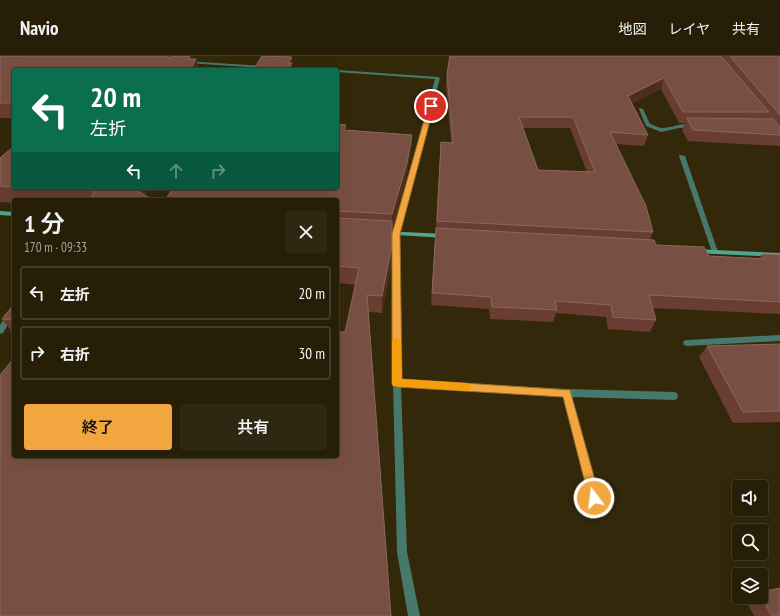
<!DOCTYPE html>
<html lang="ja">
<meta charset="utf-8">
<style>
body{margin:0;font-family:"PT Sans Narrow","Noto Sans JP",sans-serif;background:#2e2711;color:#f1f3f6;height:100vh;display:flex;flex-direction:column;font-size:15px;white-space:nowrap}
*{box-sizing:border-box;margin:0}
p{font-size:13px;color:#a4a29b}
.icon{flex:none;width:22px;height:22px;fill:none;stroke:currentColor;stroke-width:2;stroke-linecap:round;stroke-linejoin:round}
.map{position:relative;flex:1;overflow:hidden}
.sheet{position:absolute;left:12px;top:142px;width:327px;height:260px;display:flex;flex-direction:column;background:#261e07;border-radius:4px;box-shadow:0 4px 16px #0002,0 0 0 1px #423c28}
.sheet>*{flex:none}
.banner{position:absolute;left:12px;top:12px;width:327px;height:122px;border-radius:4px;box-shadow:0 4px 16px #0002,0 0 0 1px #423c28;background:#0b6e4f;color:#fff;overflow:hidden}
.controls{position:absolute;left:732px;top:424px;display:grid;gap:8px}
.controls a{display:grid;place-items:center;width:36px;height:36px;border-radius:4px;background:#261e07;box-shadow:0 4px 16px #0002,0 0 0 1px #423c28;font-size:20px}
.pin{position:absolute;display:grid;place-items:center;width:34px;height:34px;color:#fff;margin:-17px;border:2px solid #fff;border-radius:50%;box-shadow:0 1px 4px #0007}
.me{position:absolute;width:44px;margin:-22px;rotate:345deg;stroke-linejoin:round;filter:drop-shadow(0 0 3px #0008)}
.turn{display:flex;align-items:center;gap:14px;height:84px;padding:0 12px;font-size:18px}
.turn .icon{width:52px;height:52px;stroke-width:2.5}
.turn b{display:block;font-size:28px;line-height:34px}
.lanes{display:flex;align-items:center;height:38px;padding:0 12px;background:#0003;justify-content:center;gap:20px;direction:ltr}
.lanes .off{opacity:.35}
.round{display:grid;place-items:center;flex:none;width:42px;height:42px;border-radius:4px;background:#2e2711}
.summary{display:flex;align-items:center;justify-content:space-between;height:68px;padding:0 12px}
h1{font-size:24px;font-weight:600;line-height:30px}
.action{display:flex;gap:8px;margin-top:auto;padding:8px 12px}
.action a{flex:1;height:46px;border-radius:4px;background:#f1a63f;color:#111;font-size:16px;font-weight:600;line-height:46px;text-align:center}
.action a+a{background:#2e2711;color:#f1f3f6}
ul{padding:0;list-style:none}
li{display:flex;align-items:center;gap:12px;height:54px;margin:0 8px 6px;padding:0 4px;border:2px solid #423c28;border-radius:4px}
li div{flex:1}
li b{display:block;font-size:15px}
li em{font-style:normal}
header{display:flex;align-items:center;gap:24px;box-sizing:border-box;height:56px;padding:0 20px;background:#261e07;border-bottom:1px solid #423c28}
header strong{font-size:19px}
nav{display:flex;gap:22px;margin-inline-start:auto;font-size:14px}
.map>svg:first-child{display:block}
</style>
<header>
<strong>Navio</strong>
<nav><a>地図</a><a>レイヤ</a><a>共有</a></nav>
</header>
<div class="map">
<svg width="780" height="560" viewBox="0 0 780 560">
<rect width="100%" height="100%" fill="#332809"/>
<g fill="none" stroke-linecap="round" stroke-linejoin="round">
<path fill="#46796c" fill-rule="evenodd" d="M185,5L265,10L267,11L265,12L187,7L185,6Z
M281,11L316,13L318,14L283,13L281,12Z
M336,14H337L438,21L440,22L399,178L401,324L567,333L674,336L677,337L678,340L677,343L674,344L572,341L599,442L598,445L594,447L590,445L589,442L563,340L401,331L407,496L420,560H408L397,496L393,327V178L435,23L337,16V14Z
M639,52L643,53L650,68C654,69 659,72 662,72C674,72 687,64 698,70L695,72H679L661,76L646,70L639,53Z
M680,99L685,100L718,196L717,198H713L712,196L679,100Z
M14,250V259L3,277L0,278V269L11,251Z
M780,279V285L687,290L684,289L683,287L684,285L687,284Z"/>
<path fill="#50a691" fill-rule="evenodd" d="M0,155L14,156V160L0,159Z
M382,175L446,178L449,180L446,182L380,178V176Z
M693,193L780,197V201L695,197L692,195Z"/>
</g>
<path fill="#6a3d32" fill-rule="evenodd" d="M0,0L171,1L172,0H191V3H196L199,14H14V62H0Z
M449,0H780V90L688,85L682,74L685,67H679L661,33L632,47L648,79L644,90L616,88L653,176L650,183L656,189L709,200L759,202L762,198L780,199V258L652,252L656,264L650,276L608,273L606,261L556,257L553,266L490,263L489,253L431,249L441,86H451L446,29ZM523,72H570L587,116L538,114Z
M346,74L412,79L411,95L406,124L392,174V206L382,257L368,256L337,400L345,276L356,229L337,227V144Z
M14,90V132H148L145,139L153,144H14V147L0,146V102Z
M14,248V278L2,263Z
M780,288V366L733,367L699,301L707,290Z
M752,541H761L780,560H754L746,545Z"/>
<path fill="#4e2d1a" d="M190,0H191L193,8L196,3L199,14H190L188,3Z
M292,1L293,14H287L288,7Z
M664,22L661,33L625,51L628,40Z
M412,79L411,95L406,124L392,174V158Z
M133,132H148L142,144Z
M392,189V206L382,257V240Z"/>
<path fill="#785043" stroke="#8b685b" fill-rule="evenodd" d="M0,0H166V1H171L172,0H190L188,3H196L190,14H14V47H0Z
M262,0L292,1L288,7H292L287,14H253Z
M450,0H721L769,56H683L664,22L628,40L648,79L610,76L646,150L653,176L437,165L441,86L453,87L447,18ZM519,61H573L595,116L538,114Z
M730,0H780V59Z
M687,62L773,63L780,71V79L693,74Z
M337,68L346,69L344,74L412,79L407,107L392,158L337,155V144H165L173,132H337Z
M14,90V131L0,130V102Z
M39,132H133L153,144H89L95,135Z
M337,162L392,165V189L382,240L367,239L391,560H0V319L14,302V400H337V276H345L359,212L337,210Z
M436,172L654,184L656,189L704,191L709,200L765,203L762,198L780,199V246L649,239L656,264L613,261L611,249L555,245L557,254L492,251L491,241L432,237Z
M14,248V264L2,263Z
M780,288V355L743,356L707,290Z
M780,532V560H772L761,541V536Z"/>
<path fill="#f1a63f" stroke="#9d6c29" d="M431,48L434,50L400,178L402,323L570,334L600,442L598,446L594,447L590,446L589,442L563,341L397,331L393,330L392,327V178L428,50Z"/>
<path fill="#f59e0b" d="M396,281L401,285L402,323L466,327L470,328L471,331L470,334L466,335L393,330L392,327V285Z"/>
</svg>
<div class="controls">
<a><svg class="icon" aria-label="sound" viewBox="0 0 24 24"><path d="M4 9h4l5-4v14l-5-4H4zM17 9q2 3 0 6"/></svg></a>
<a><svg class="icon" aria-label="search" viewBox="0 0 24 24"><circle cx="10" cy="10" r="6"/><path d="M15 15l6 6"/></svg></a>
<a><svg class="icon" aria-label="layers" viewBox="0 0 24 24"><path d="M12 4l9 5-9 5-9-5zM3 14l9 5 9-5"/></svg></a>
</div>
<div class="pin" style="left:431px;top:50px;background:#d93025"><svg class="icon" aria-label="arrive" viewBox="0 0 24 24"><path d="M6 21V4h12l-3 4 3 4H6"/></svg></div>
<svg class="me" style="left:594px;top:442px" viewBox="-20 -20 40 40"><circle r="17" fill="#f1a63f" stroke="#fff" stroke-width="3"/><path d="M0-11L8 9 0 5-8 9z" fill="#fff"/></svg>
<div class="banner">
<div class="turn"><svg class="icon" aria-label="left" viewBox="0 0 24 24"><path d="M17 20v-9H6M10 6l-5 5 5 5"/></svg><div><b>20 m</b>左折</div></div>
<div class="lanes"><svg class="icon" aria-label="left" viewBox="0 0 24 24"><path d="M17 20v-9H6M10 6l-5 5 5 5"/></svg><svg class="icon off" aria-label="ahead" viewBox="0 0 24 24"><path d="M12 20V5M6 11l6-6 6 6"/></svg><svg class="icon off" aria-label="right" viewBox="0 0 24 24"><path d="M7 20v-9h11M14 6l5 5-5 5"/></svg></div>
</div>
<section class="sheet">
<div class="summary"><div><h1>1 分</h1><p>170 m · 09:33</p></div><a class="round"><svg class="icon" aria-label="close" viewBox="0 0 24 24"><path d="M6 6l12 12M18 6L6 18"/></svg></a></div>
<ul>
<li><svg class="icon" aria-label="left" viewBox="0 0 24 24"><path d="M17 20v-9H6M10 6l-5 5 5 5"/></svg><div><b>左折</b></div><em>20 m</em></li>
<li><svg class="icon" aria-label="right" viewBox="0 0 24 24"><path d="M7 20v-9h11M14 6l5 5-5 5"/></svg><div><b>右折</b></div><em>30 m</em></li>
</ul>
<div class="action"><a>終了</a><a>共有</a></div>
</section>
</div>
